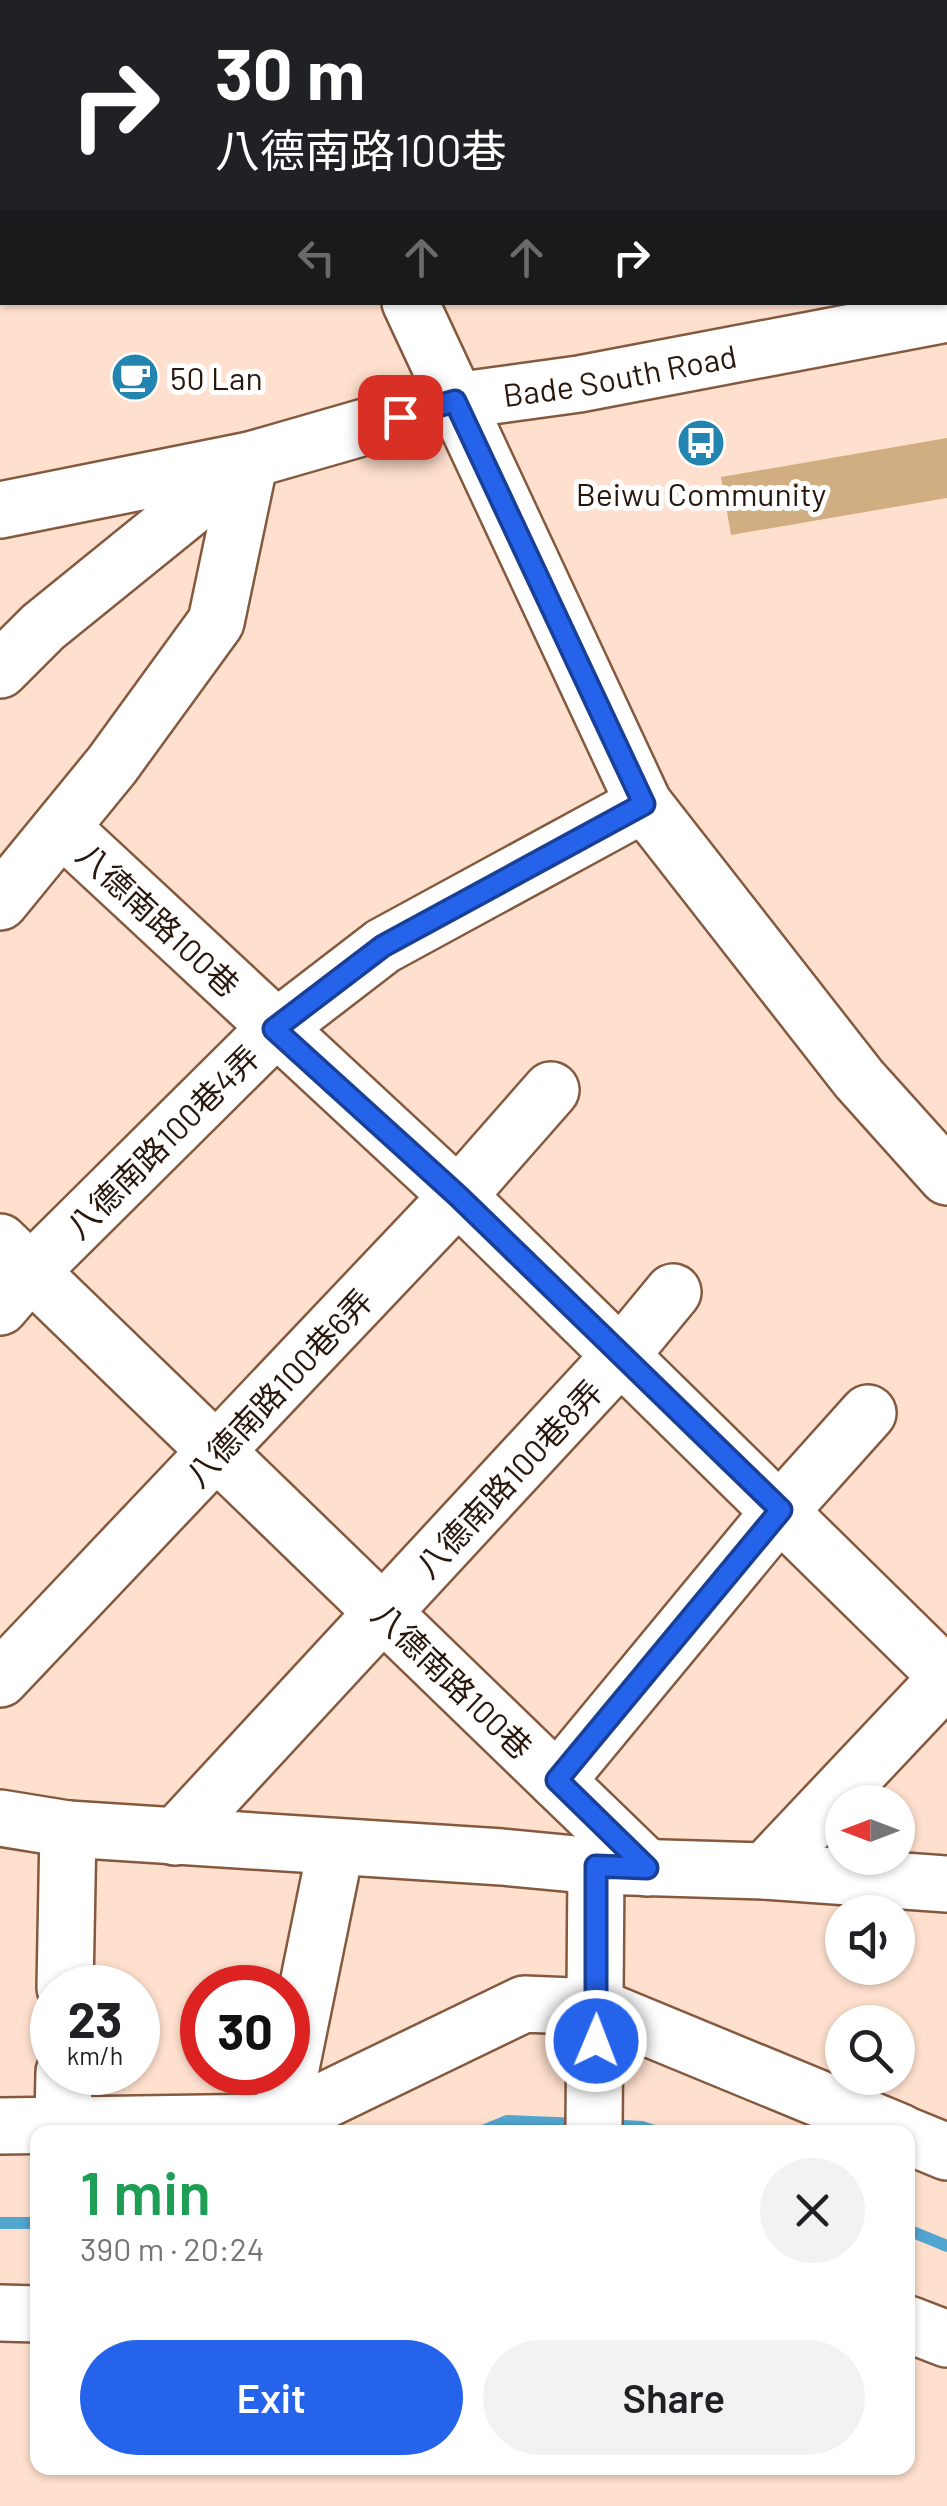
<!DOCTYPE html>
<meta charset="utf-8">
<style>
body{margin:0;font-family:Barlow,"Noto Sans TC",sans-serif;background:#f2f2f2;color:#202124;height:100vh;display:flex;flex-direction:column;font-size:38px;white-space:nowrap}
*{box-sizing:border-box;margin:0}
p{font-size:32px;color:#757577}
.icon{flex:none;width:55px;height:55px;fill:none;stroke:currentColor;stroke-width:2;stroke-linecap:round;stroke-linejoin:round}
.map{position:relative;flex:1;overflow:hidden}
.sheet{position:absolute;left:30px;top:2125px;width:885px;height:350px;display:flex;flex-direction:column;background:#fff;border-radius:20px;box-shadow:0 2px 8px #0004}
.sheet>*{flex:none}
.hud{position:absolute;left:0px;top:0px;width:948px;height:305px;box-shadow:0 2px 8px #0004;background:#202124;color:#fff;overflow:hidden}
.needle{width:65px;rotate:270deg}
.fabs{position:absolute;left:825px;top:1785px;display:grid;gap:20px}
.fabs a{display:grid;place-items:center;width:90px;height:90px;border-radius:50%;background:#fff;box-shadow:0 2px 8px #0004;font-size:50px}
.speed{position:absolute;left:30px;top:1965px;display:flex;gap:20px;font-size:50px;font-weight:700;text-align:center}
.speed>*{display:grid;place-content:center;width:130px;height:130px;border-radius:50%;background:#fff;box-shadow:0 2px 8px #0004;line-height:1}
.speed small{font-size:25px;font-weight:400}
.speed .limit{border:15px solid #d22;background:#fff;color:#111}
.pin{position:absolute;display:grid;place-items:center;width:85px;height:85px;color:#fff;margin:-42px;border-radius:20px;box-shadow:0 5px 15px #0006}
.me{position:absolute;width:110px;margin:-55px;rotate:1deg;stroke-linejoin:round;filter:drop-shadow(0 0 8px #0008)}
.turn{display:flex;align-items:center;gap:35px;height:210px;padding:0 50px;font-size:45px}
.turn .icon{width:130px;height:130px;stroke-width:2.5}
.turn b{display:block;font-size:70px;line-height:85px}
.lanes{display:flex;align-items:center;height:95px;padding:0 50px;background:#0003;justify-content:center;gap:50px;direction:ltr}
.lanes .off{opacity:.35}
.round{display:grid;place-items:center;flex:none;width:105px;height:105px;border-radius:52px;background:#f2f2f2}
.head{display:flex;align-items:center;justify-content:space-between;height:170px;padding:0 50px}
h1{font-size:60px;font-weight:600;line-height:75px;color:#1e9e55}
.primary-button{display:flex;gap:20px;margin-top:auto;padding:20px 50px}
.primary-button a{flex:1;height:115px;border-radius:60px;background:#2563eb;color:#fff;font-size:40px;font-weight:600;line-height:115px;text-align:center}
.primary-button a+a{background:#f2f2f2;color:#202124}
.map>svg:first-child{display:block}
</style>
<div class="map">
<svg width="947" height="2506" viewBox="0 0 947 2506">
<rect width="100%" height="100%" fill="#ffe0ce"/>
<g fill="none" stroke-linecap="round" stroke-linejoin="round">
<path stroke="#52a5cf" stroke-width="12" d="M605,2125L642,2127L657,2132
M480,2132L507,2121L580,2124
M0,2223H38
M908,2230L947,2246"/>
</g>
<path fill="#d0ae82" d="M947,438V498L731,535L721,477Z"/>
<g fill="none" stroke-linecap="round" stroke-linejoin="round">
<g stroke="#85593e" stroke-width="60">
<g id="minor">
<path d="M287,0L288,2"/>
<path d="M410,302L644,804L859,1079L947,1177"/>
<path id="s1" d="M0,510L250,460L455,401L579,384L947,314"/>
<path d="M0,670L43,627L243,465"/>
<path d="M62,828L458,1196L947,1676"/>
<path d="M0,902L112,765L216,622L250,460"/>
<path d="M0,1242L647,1868"/>
<path d="M0,1307L30,1272L275,1029L383,946L644,804"/>
<path d="M0,1679L458,1196L551,1090"/>
<path d="M557,1781L781,1510L868,1413"/>
<path d="M0,1818L68,1829L502,1857L596,1866L765,1871L947,1884"/>
<path d="M175,1837L621,1355L673,1292"/>
<path d="M765,1871L947,1678"/>
<path d="M65,1988L68,1829"/>
<path d="M280,2122L336,1847"/>
<path d="M63,2123L64,2072"/>
<path d="M0,2126L280,2122L524,2004L597,2007L900,2132"/>
<path d="M594,2132L596,1866"/>
<path d="M908,2136L947,2152"/>
<path d="M0,2313L38,2314"/>
<path d="M908,2324L947,2339"/>
</g>
</g>
<use href="#minor" stroke="#fff" stroke-width="55"/>
</g>
<g fill="none" stroke-linecap="round" stroke-linejoin="round">
<g stroke="#184099" stroke-width="25">
<path id="route" d="M400,417L455,401L644,804L383,946L274,1029L458,1196L781,1510L557,1780L647,1868L596,1866V2041"/>
</g>
<use href="#route" stroke="#2563eb" stroke-width="18"/>
</g>
<defs>
<g id="cafe-disc" transform="scale(2.5)"><circle r="9.5" fill="#2384af" stroke="#fff"/><path d="M-5.5-4.5H6V0H3Q3 3.5 0 3.5H-2.5Q-5.5 3.5-5.5 0ZM3-3.2v2h1.7v-2ZM-6 4.5H4V6H-6Z" fill="#fff"/></g>
<g id="bus-disc" transform="scale(2.5)"><circle r="9.5" fill="#2384af" stroke="#fff"/><path d="M-5-6H5V4H4V6H2V4H-2V6H-4V4H-5ZM-3.5-4V0h7V-4ZM-3.5 1.2v1.5H-2V1.2ZM2 1.2v1.5H3.5V1.2Z" fill="#fff"/></g>
</defs>
<g fill-rule="evenodd">
<use href="#cafe-disc" x="135" y="377"/>
<use href="#bus-disc" x="701" y="443"/>
</g>
<g text-anchor="middle" dominant-baseline="central" stroke-width="10" stroke-linejoin="round" paint-order="stroke">
<g font-size="32" fill="#29170c" stroke="#fff">
<text stroke="none"><textPath href="#s1" startOffset="635">Bade South Road</textPath></text>
<text transform="translate(159 919) rotate(43)">八德南路100巷</text>
<text transform="translate(162 1141) rotate(-45)">八德南路100巷4弄</text>
<text transform="translate(278 1387) rotate(-47)">八德南路100巷6弄</text>
<text transform="translate(508 1478) rotate(-47)">八德南路100巷8弄</text>
<text transform="translate(453 1680) rotate(44)">八德南路100巷</text>
</g>
<g font-size="32" fill="#29170c" stroke="#fff" text-anchor="start">
<text x="170" y="377">50 Lan</text>
<text x="701" y="493" text-anchor="middle">Beiwu Community</text>
</g>
</g>
</svg>
<div class="fabs">
<a><svg class="needle" viewBox="-14 -14 28 28"><path d="M0-13l5 13h-10z" fill="#e53935"/><path d="M0 13l5-13h-10z" fill="#757577"/></svg></a>
<a><svg class="icon" aria-label="sound" viewBox="0 0 24 24"><path d="M4 9h4l5-4v14l-5-4H4zM17 9q2 3 0 6"/></svg></a>
<a><svg class="icon" aria-label="search" viewBox="0 0 24 24"><circle cx="10" cy="10" r="6"/><path d="M15 15l6 6"/></svg></a>
</div>
<div class="speed"><div>23<small>km/h</small></div><div class="limit">30</div></div>
<div class="pin" style="left:400px;top:417px;background:#d93025"><svg class="icon" aria-label="arrive" viewBox="0 0 24 24"><path d="M6 21V4h12l-3 4 3 4H6"/></svg></div>
<svg class="me" style="left:596px;top:2041px" viewBox="-20 -20 40 40"><circle r="17" fill="#2563eb" stroke="#fff" stroke-width="3"/><path d="M0-11L8 9 0 5-8 9z" fill="#fff"/></svg>
<div class="hud">
<div class="turn"><svg class="icon" aria-label="right" viewBox="0 0 24 24"><path d="M7 20v-9h11M14 6l5 5-5 5"/></svg><div><b>30 m</b>八德南路100巷</div></div>
<div class="lanes"><svg class="icon off" aria-label="left" viewBox="0 0 24 24"><path d="M17 20v-9H6M10 6l-5 5 5 5"/></svg><svg class="icon off" aria-label="ahead" viewBox="0 0 24 24"><path d="M12 20V5M6 11l6-6 6 6"/></svg><svg class="icon off" aria-label="ahead" viewBox="0 0 24 24"><path d="M12 20V5M6 11l6-6 6 6"/></svg><svg class="icon" aria-label="right" viewBox="0 0 24 24"><path d="M7 20v-9h11M14 6l5 5-5 5"/></svg></div>
</div>
<section class="sheet">
<div class="head"><div><h1>1 min</h1><p>390 m · 20:24</p></div><a class="round"><svg class="icon" aria-label="close" viewBox="0 0 24 24"><path d="M6 6l12 12M18 6L6 18"/></svg></a></div>
<div class="primary-button"><a>Exit</a><a>Share</a></div>
</section>
</div>
